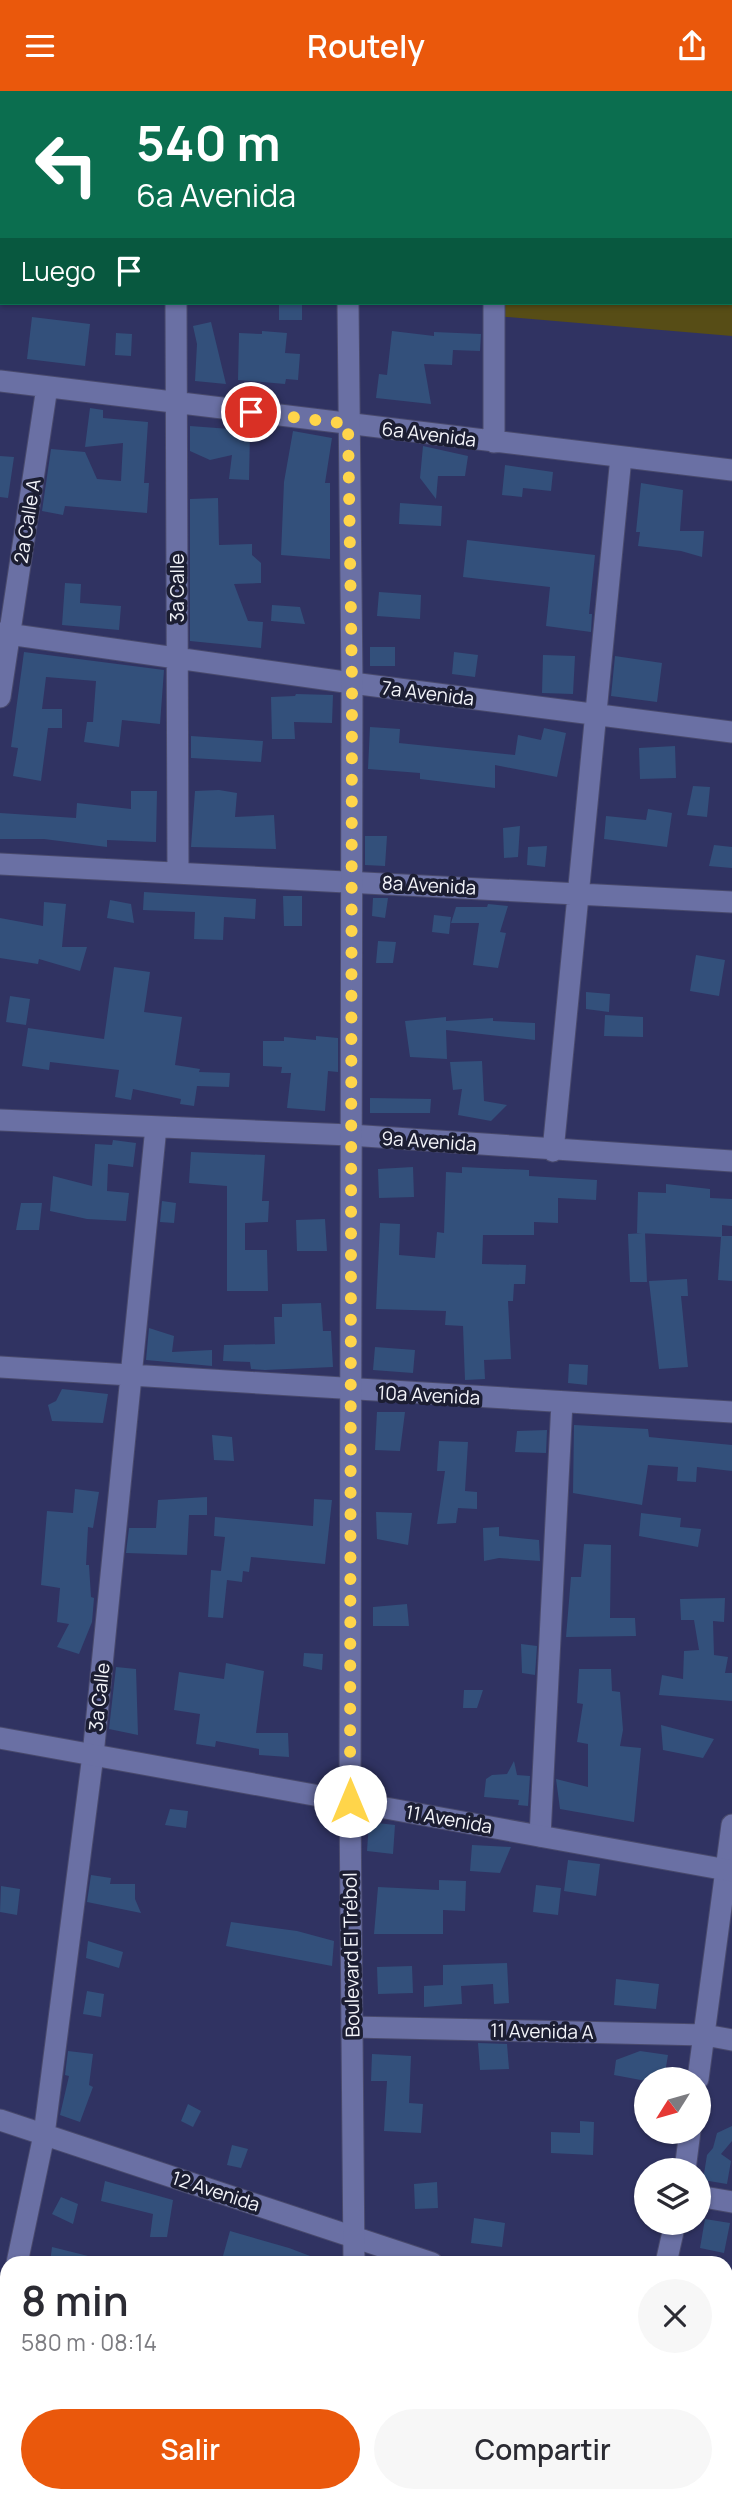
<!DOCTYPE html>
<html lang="es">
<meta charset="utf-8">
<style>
body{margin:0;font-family:Manrope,sans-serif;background:#f7f7f7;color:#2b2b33;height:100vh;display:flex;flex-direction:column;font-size:26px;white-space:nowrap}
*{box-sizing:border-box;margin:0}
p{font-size:23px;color:#7c7c81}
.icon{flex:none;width:38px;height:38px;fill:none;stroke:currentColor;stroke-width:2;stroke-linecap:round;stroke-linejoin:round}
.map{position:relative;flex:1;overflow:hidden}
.panel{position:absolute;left:0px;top:2165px;width:733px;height:247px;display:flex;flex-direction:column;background:#fff;border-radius:21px 21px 0 0;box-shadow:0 2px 5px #0004}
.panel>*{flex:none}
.banner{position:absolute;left:0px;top:0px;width:733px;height:214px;box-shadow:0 2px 5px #0004;background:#0b6e4f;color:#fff;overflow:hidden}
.needle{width:46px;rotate:233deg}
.controls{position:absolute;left:634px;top:1976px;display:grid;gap:14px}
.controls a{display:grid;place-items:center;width:77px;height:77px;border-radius:50%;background:#fff;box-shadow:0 2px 5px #0004;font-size:35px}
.pin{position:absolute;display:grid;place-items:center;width:60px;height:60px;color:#fff;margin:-30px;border:4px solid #fff;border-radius:50%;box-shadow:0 2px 7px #0007}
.me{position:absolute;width:77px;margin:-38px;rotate:0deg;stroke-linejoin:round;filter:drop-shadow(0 0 5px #0008)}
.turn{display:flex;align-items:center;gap:24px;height:147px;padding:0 21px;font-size:32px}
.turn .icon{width:91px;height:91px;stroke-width:2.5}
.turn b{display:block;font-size:49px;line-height:60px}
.then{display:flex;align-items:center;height:66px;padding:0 21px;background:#0003;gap:14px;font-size:26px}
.round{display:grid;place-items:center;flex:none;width:74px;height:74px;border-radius:37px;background:#f7f7f7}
.headline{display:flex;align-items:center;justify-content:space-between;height:119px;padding:0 21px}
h1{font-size:42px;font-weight:600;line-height:52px}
.button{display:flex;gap:14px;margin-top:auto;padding:14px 21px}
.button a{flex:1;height:80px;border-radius:42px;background:#ea580c;color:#fff;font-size:28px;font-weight:600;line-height:80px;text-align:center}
.button a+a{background:#f7f7f7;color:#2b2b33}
header{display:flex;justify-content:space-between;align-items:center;height:91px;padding:0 21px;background:#ea580c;color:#fff;font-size:32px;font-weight:600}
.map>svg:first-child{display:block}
</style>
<header><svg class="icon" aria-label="menu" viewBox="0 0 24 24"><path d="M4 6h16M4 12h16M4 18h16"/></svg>Routely<svg class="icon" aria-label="share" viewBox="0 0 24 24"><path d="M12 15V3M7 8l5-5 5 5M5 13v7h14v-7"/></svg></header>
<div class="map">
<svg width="732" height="2410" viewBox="0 0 732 2410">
<rect width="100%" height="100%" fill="#303362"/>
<path fill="#574d16" d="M732,11V245L495,225L494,212H732Z"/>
<path fill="#33507b" d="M279,212H302V229H279Z
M32,226L90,233L85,275L27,268Z
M211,231L226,293L195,290L197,253L193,235Z
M262,240L287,242L285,262L300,263L298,289L286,288L285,293L238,289L239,242L262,243Z
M392,240L434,245V241L481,243L480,260L453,259L452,274L424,273L431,313L376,307L379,283L387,284Z
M116,242L132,243L131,265L115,264Z
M90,317L103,319V327L148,331L144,392H149L147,422L65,415L63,424L42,420L51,358L85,361L97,388L121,390L123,352L85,356Z
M190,335L230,338L231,342L250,341L249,389L229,388L232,364L210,369L190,360Z
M293,340L332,347L325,392H330V468L281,464L284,391Z
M423,355L468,365L465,385H438L436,408L420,387Z
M0,365L14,366L8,407L0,406Z
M505,374L553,381L551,400L523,397L522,406L502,404Z
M641,392L683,399L680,440H704L702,466L681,460L638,455L640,441H636Z
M218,407L219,454L252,453V464L261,472V492L234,493L248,530L263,531L261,557L190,550V408Z
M400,412L442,415L441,435L399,433Z
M467,449L595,464L589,523H592L591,541L546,535L550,496L463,486Z
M65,492L81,493L80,512L121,515L119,539L62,534Z
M379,501L421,504L420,528L377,525Z
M272,514L300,516L305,533L271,530Z
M370,556H395V575H370Z
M24,561L164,579L160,633L122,629L119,656L84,651L87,631H93L96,590L46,586L42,618H62V637H48L41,690L13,685L18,657L11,656Z
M454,561L478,564L475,586L452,583Z
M543,564L575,565L573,603L542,602Z
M615,565L662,572L657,611L611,605Z
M296,603L333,604L332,632L294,631L295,648H272L271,606L295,605Z
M370,636L400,638L399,652L515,664L518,644L541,649L544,637L566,642L557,686L495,674V697L420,688V682L368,678Z
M191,645L263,650L261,671L191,667Z
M675,655L676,687L640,688L639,657Z
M693,695L710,696L707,726L687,724Z
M219,699L237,702L235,726L274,724L276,758L191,756L195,700Z
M131,700H157L156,751L107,749V756L44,748H0V722L76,727L77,712L131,718Z
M648,718L672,722L667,756L604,748L606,725L646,729Z
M520,735L518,766L504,767L503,737Z
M365,745H387L385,775L365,774Z
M714,754L732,756V777L709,775Z
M547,755L545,776L527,774L528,756Z
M144,801L256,808L255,828L224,826L223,849L194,848L195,821L143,819Z
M283,805H302V835H284Z
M373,807H388L385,827L372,825Z
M110,809L131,813L134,832L107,827Z
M44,811L66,813L62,856H87L80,880L39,868L38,873L0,867V827L43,835Z
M488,813L508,815L500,841L506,842L498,877L473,874L479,832H451L456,816H487Z
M434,824L451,826L449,843L432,841Z
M378,850L396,851L393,872H376Z
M696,864L725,869L719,905L690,900Z
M114,876L150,881L144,921L182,926L175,974L200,978L199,981L230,982L229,996L197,995L194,1015L180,1013L181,1008L133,998L131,1009L115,1006L119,979L50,971L49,979L22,975L28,937L104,948Z
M586,901L610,903L609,921L586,918Z
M10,905L30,908L26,934L6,931Z
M605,924L643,926V946L604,945Z
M446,926V930L493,927V930L535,932V949L446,939L447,968L410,966L405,930Z
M316,945L338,947V981L328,980L325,1020L287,1017L291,982H281L282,976L263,975V950H284V946L316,949Z
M482,970L484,1010L507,1014L491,1030L458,1024L462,998L453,999L450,971Z
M370,1007L431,1008L430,1022H370Z
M113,1049L136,1052L133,1076L108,1073L107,1100L129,1102L126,1130L87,1128L50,1120L53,1085L92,1095L95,1053L112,1054Z
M191,1061L265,1064L262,1110H269L268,1131L245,1132V1159H267L268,1200H227V1095L189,1092Z
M413,1076L414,1106L379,1107L378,1078Z
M462,1076L529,1079V1085L597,1089L596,1109L558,1107V1132L534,1131V1144H483L482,1173L526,1174L525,1193H514L513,1210H508L511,1268L484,1269L485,1288L465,1289L463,1235L445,1234L446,1220L376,1218L380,1132L400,1133L399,1164L435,1167L437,1141L444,1142L446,1081L462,1082Z
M666,1093L710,1098V1107L732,1108V1135L722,1134V1145H732V1190L718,1189L721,1146L637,1142L638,1101L666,1102Z
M162,1110L176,1112L174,1132L160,1131Z
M21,1112H42L39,1139H16Z
M325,1128L327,1160H297L296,1129Z
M645,1142L647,1191H630L628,1143Z
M687,1188L688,1205H681L688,1276L659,1278L649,1190Z
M321,1212L323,1240H331L333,1276L265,1279L251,1278L250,1271L223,1270L224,1254L275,1253L274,1226H282V1213Z
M149,1237L174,1245L172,1261L212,1259V1275L146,1269Z
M375,1256L415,1259L413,1282L373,1279Z
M569,1273L588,1274L587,1294L568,1292Z
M62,1298L108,1303L103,1332L52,1330L48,1314L56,1310Z
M377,1321H405L400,1360L375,1359Z
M574,1334L648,1338L649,1346L732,1354V1380L697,1376L696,1391L677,1390L678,1376L648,1374L642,1414L573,1402Z
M547,1339L546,1362L515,1361L517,1340Z
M212,1344L232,1346L234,1370L214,1369Z
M439,1350L468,1351L465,1400L477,1401V1418L458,1417L456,1432L437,1433L445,1380H437Z
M75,1398L99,1401L93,1437L88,1436L86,1474H89L91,1506L94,1507L92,1531L79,1563L57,1556L69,1533L57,1531L60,1497L41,1494L47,1420L73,1422Z
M207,1406V1424H189L187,1464L126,1462L129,1437H156L158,1409Z
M314,1408L332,1409L325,1473L251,1466L249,1481L243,1480L242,1491L227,1489L223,1527L208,1526L211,1479L221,1480L225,1446L214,1445L215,1426L313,1435Z
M376,1421L412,1422L408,1454L377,1448Z
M641,1422L681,1427L680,1436L701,1438L698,1456L639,1445Z
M499,1436V1445L539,1449L540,1470L499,1467L484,1470L483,1437Z
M584,1453L611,1454L610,1527H635L636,1545L566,1546L571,1486H581Z
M725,1507L724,1531L713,1530L714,1564L728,1566L725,1582H732V1610L659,1604L662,1584L683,1588L684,1560L699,1559L694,1529H681L680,1508Z
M407,1513L409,1535H373V1516Z
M521,1553L537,1555L535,1584L522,1582Z
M304,1562L323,1563L322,1579L303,1575Z
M226,1572L264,1580L256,1642H288L289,1666L259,1664V1658L216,1650L215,1656L196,1653L200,1623L174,1619L179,1581L224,1588Z
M116,1576L136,1578L138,1644L109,1638Z
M579,1578H611L612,1600L620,1601L623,1639L620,1655L641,1657L634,1731L560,1718L556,1688L588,1696V1653L577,1651L583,1613L577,1612Z
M464,1599H483L477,1617H463Z
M661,1634L714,1648L703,1667L663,1659Z
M514,1670L517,1684L530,1685L528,1715L518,1714L519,1709L484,1706L486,1688L492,1684L507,1683Z
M170,1718L188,1720L186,1737L165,1734Z
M369,1731L395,1734L393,1763L367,1760Z
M472,1754L511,1756L500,1782L470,1780Z
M568,1769L600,1773L596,1805L564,1800Z
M91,1784L111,1787L110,1793H135V1808L141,1822L87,1811Z
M439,1789L466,1790L465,1820L443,1819V1843H374L378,1796L439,1799Z
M536,1794L561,1797L558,1824L533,1821Z
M1,1795L20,1798L17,1824L0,1821Z
M231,1831L297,1840L334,1850L332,1875L226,1855Z
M88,1850L123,1861L119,1877L86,1867Z
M507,1872L509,1912L494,1913L493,1893L461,1895L462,1913L424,1916V1895L443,1894V1874Z
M412,1875L413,1902L378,1903L377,1876Z
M616,1888L659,1893L656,1918L614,1914Z
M87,1900L104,1903L101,1926L83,1923Z
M478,1952L507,1953L509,1978L480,1979Z
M68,1960L93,1963L89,1994L93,1996L80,2031L60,2024L69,1985L65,1984Z
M640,1960L668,1964L664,1988L646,1990L614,1984L616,1969Z
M372,1963L411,1965L409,2012L423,2013L421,2042L384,2040L387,1990H371Z
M188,2013L201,2020L193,2036L181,2030Z
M580,2030L594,2031L593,2064L551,2062V2041L580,2042Z
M732,2035V2050L721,2063L731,2070L727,2093L703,2089L707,2064L713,2057L717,2042Z
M232,2054L248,2058L241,2077L227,2074Z
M105,2090L173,2109L167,2146H150L153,2123L101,2110Z
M437,2091L438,2117L415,2118L414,2093Z
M61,2106L78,2113L73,2133L52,2123Z
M474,2127L505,2132L502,2156L471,2152Z
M705,2128L730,2132L724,2162L700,2157Z
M230,2140L289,2157L318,2168L317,2172H221Z
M52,2156L96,2167L95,2172H50Z"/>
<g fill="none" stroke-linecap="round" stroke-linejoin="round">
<g stroke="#494a6d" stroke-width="23">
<path id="street" d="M174,0V2
M476,0L477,2
M176,212L178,782
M0,290L732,379
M494,351V212
M0,542L352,592L732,641
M0,606L47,296
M0,773L732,811
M0,1029L350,1044L732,1070
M553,1060L621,366
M0,1276L732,1321
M540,1745L562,1311
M352,1936L705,1944L732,1949
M698,1988L732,1734
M0,2029L432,2172
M685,2079L690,2040
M698,2105L732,2111
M17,2172L44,2044L93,1664L156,1036
M666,2172L675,2132
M0,2253L7,2219
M726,2269L732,2271
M0,2375L7,2378
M73,2404L87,2410
M618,2410L619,2404"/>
</g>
<g stroke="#494a6d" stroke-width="23">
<path id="secondary" d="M348,212L352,592L350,1710L354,2172
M0,1647L732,1780
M353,2404V2410"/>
</g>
<g stroke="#494a6d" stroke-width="23">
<path id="primary" d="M291,2L390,0
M0,8H2"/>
</g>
<use href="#street" stroke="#6a70a4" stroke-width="21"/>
<use href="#secondary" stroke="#6a70a4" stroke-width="21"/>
<use href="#primary" stroke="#be8a8d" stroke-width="21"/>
</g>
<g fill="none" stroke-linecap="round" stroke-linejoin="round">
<path stroke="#ffd54a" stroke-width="12" stroke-dasharray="0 21.6" d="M251,321L348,333L352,592L350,1710"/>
</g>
<g text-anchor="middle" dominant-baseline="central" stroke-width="7" stroke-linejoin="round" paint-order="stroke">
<g font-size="19" fill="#f3f4fa" stroke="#1c1e33">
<text transform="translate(429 343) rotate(7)">6a Avenida</text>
<text transform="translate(27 430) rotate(-81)">2a Calle A</text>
<text transform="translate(177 497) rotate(-90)">3a Calle</text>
<text transform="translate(428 602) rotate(7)">7a Avenida</text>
<text transform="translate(429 794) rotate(3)">8a Avenida</text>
<text transform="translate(429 1050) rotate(4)">9a Avenida</text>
<text transform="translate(429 1304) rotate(3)">10a Avenida</text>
<text transform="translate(99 1606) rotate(-84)">3a Calle</text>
<text transform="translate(449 1728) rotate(10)">11 Avenida</text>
<text transform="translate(351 1864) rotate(-91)">Boulevard El Trébol</text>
<text transform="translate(542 1940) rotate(1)">11 Avenida A</text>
<text transform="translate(216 2100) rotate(18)">12 Avenida</text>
</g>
</g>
</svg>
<div class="controls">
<a><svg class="needle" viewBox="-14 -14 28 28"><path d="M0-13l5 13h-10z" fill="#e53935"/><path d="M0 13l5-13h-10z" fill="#7c7c81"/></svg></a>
<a><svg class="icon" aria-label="layers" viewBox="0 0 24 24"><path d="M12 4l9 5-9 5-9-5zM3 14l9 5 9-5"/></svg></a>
</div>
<div class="pin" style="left:251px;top:321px;background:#d93025"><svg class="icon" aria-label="arrive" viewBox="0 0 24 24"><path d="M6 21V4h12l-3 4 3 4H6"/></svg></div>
<svg class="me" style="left:350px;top:1710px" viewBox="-20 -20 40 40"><circle r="19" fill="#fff"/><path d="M0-13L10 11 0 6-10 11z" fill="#ffd54a"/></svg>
<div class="banner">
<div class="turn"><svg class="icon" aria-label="left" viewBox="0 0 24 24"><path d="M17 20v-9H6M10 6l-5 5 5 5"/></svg><div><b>540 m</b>6a Avenida</div></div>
<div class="then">Luego<svg class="icon" aria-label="arrive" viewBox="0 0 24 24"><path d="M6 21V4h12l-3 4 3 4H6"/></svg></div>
</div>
<section class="panel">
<div class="headline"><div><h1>8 min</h1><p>580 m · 08:14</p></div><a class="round"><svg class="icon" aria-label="close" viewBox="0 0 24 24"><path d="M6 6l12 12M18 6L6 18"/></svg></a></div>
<div class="button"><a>Salir</a><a>Compartir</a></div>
</section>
</div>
